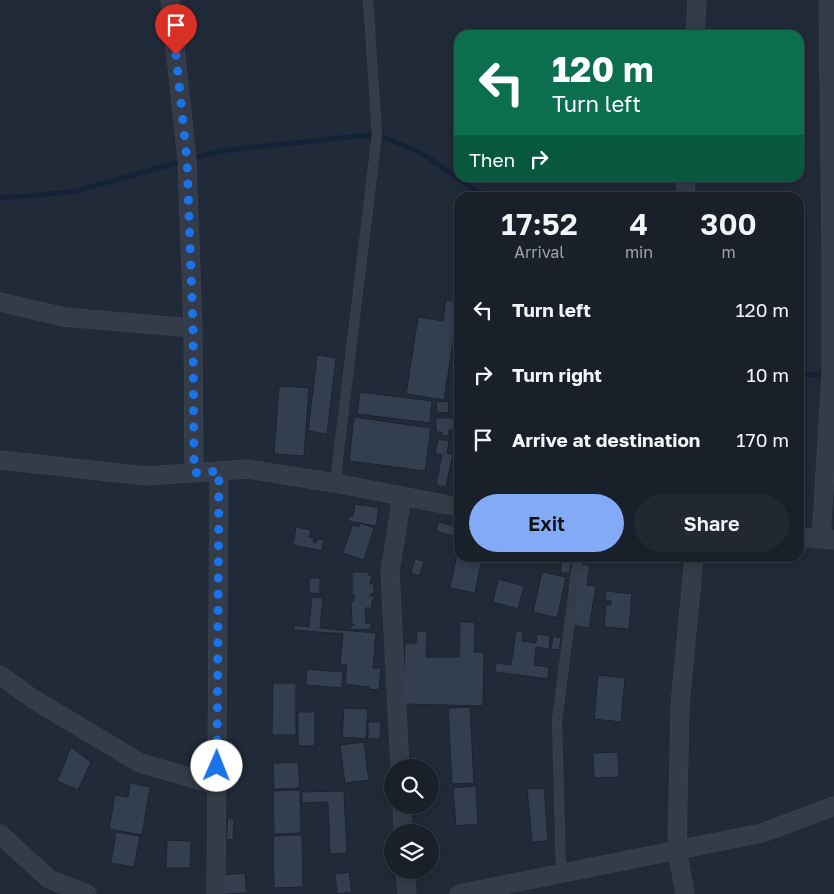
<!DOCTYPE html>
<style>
body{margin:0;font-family:"Golos Text",sans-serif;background:#222832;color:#f1f3f6;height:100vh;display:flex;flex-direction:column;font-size:19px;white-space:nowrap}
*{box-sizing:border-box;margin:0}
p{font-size:16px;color:#9fa3a8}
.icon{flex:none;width:28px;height:28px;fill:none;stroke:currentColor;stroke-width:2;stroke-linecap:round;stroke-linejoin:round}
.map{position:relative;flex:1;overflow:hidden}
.details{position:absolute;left:454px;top:192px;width:350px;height:370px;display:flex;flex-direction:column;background:#19202a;border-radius:15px;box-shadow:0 2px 12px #0003,0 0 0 1px #373e47}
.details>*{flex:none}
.top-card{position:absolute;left:454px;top:30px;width:350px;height:152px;border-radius:15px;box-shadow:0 2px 12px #0003,0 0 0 1px #373e47;background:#0b6e4f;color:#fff;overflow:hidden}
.buttons{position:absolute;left:384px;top:759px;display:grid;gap:10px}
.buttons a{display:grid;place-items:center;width:55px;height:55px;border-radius:50%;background:#19202a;box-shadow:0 2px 12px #0003,0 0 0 1px #373e47;font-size:25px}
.pin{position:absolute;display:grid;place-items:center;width:42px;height:42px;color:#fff;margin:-51px -21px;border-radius:50% 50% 50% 0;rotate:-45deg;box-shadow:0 0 5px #0007}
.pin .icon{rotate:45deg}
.me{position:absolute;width:55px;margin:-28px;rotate:1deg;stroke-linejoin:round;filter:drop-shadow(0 0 4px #0008)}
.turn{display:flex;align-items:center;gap:18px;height:105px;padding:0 15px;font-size:22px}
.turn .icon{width:65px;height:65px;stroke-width:2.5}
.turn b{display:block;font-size:35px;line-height:42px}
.then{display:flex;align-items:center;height:48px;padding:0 15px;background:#0003;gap:10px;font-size:19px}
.eta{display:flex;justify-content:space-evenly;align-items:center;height:85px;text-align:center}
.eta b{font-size:30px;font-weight:600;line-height:35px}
.cta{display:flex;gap:10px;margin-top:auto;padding:10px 15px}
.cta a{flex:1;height:58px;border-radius:30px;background:#82aaf7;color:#111;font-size:20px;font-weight:600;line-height:58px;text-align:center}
.cta a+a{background:#222832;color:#f1f3f6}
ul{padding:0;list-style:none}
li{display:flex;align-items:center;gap:15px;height:65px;padding:0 15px}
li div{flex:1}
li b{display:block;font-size:19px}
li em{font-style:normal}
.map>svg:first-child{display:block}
</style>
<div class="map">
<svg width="834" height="894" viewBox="0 0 834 894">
<rect width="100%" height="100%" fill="#212a38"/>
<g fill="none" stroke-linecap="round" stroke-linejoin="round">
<path stroke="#152136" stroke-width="5" d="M0,198L72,192L220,151L377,134L423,154L487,198
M799,374L829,375"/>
</g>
<path fill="#333e4f" stroke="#1c232f" d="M446,300L459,302V304L444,400L406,394L418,317L443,321Z
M317,355L336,358L327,434L308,431Z
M279,386L309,388L304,456L274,454Z
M360,392L432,401L430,423L357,414Z
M437,401L449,402L448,413L436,412Z
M354,417L431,428L425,471L349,461Z
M436,418H456V430H449V436H442V432H436Z
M438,439L449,441L447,453L453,454L446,487L436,485L442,455L435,454Z
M355,504L379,508L376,526L348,521L349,516H353Z
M438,522L459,527L456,537L436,531Z
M360,523L374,528L364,560L343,553L352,525L359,527Z
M296,527L311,530L309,537L314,538L313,542L316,543L317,539L324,540L322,551L293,545Z
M459,545V558H482L475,593L450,588Z
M415,559L424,561L419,576L411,573Z
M561,559L571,560L570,573H561Z
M582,564L590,565L587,585L596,586L589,628L573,625Z
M352,572H368V575H372L370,584H374V594H370V596H375L374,599L372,601V608H365L366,623H371V629L351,630V625H355L352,624L351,601H354V595H352Z
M542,572L566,577L557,618L533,612Z
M309,578H320V594L309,593Z
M498,579L524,586L518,609L493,602Z
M606,591L632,594L629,629L604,627L606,605H611V601H605Z
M312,597L323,598L320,628L376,633L373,668H381L379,690L369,689V687L345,684L347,665H340L343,634L294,630V625L309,627Z
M460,622H475L474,652H484L483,706L403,704L405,643H416L417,631H427L426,657H459Z
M516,631L523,632L522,641L536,643L537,634L550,636L549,649L536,647L534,665L549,667L548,679L495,672L496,663L511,665Z
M553,636L561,638L559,650L551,649Z
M307,669L343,672L342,688L306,685Z
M598,675L625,678L621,722L594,719Z
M273,683H296V735H272Z
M470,707L474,783L452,784L448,708Z
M344,708L368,709L366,739L342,737Z
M298,712H315V746H298Z
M368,722H381L380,739H368Z
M364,742L369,780L345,783L340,745Z
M71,747L91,762L78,790L57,781Z
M618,752L619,777L594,778L593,753Z
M298,762L300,788L274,789L273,763Z
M130,783L150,787L142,835L109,829L115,795L128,797Z
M476,786L478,824L456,826L453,788Z
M544,788L548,841L532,842L527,789Z
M300,790L301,833L274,834L273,791Z
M344,791L347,853L330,854L328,802L302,803V792Z
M228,818L234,819L233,840L226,839Z
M116,832L140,836L134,867L111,863Z
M302,835L303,887L274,888L273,836Z
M167,840L191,841L190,868H166Z
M349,872L352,892L337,894L335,874Z
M245,873L247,893L225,894L223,875Z"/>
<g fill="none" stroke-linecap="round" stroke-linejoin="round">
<g stroke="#3e4552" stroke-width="10">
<path id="service" d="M335,483L377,134L368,0
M561,873L557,720L578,558"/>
</g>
<g stroke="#3e4552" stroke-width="19">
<path id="minor" d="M170,0L187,160L193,328L194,473
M695,35L697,0
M685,198L686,178
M0,302L64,317L193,328
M0,460L146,476L247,469L335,483L459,507
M799,537L834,540
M821,539L831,375V254L828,0
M0,675L33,699L140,763L217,785
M400,768L390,571L402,496
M402,805L403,832
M0,834L49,879L87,894
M405,870L407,894
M216,894L219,471
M459,894L762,833L834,806
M685,894L677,850L680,705L694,558"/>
</g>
<use href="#service" stroke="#343c49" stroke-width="9"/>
<use href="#minor" stroke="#343c49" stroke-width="18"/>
</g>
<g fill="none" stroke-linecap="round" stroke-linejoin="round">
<path stroke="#1a73e8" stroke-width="9" stroke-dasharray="0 16.2" d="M176,55L187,160L193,328L194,473L219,471L217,766"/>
</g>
</svg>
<div class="buttons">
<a><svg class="icon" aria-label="search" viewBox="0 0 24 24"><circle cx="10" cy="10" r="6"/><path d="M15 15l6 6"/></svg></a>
<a><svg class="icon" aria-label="layers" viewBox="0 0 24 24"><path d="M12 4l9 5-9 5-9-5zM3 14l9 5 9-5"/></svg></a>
</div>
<div class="pin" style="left:176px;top:55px;background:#d93025"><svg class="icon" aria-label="arrive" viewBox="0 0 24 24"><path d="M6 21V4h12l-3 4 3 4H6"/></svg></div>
<svg class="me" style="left:217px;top:766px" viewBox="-20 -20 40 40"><circle r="19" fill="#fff"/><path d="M0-13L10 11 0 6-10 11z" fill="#1a73e8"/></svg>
<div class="top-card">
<div class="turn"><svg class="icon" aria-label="left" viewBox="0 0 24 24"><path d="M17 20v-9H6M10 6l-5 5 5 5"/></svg><div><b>120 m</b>Turn left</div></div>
<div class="then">Then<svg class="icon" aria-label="right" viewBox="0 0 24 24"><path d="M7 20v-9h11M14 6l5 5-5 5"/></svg></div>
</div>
<section class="details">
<div class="eta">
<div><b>17:52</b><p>Arrival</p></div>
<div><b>4</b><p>min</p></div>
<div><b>300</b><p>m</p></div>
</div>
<ul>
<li><svg class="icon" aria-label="left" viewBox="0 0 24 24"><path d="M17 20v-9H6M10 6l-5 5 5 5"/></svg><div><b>Turn left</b></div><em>120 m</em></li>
<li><svg class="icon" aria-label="right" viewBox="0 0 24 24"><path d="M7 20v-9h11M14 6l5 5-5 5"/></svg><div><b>Turn right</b></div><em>10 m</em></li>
<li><svg class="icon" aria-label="arrive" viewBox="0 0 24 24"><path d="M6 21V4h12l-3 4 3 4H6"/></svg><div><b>Arrive at destination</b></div><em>170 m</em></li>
</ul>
<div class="cta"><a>Exit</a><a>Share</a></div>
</section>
</div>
